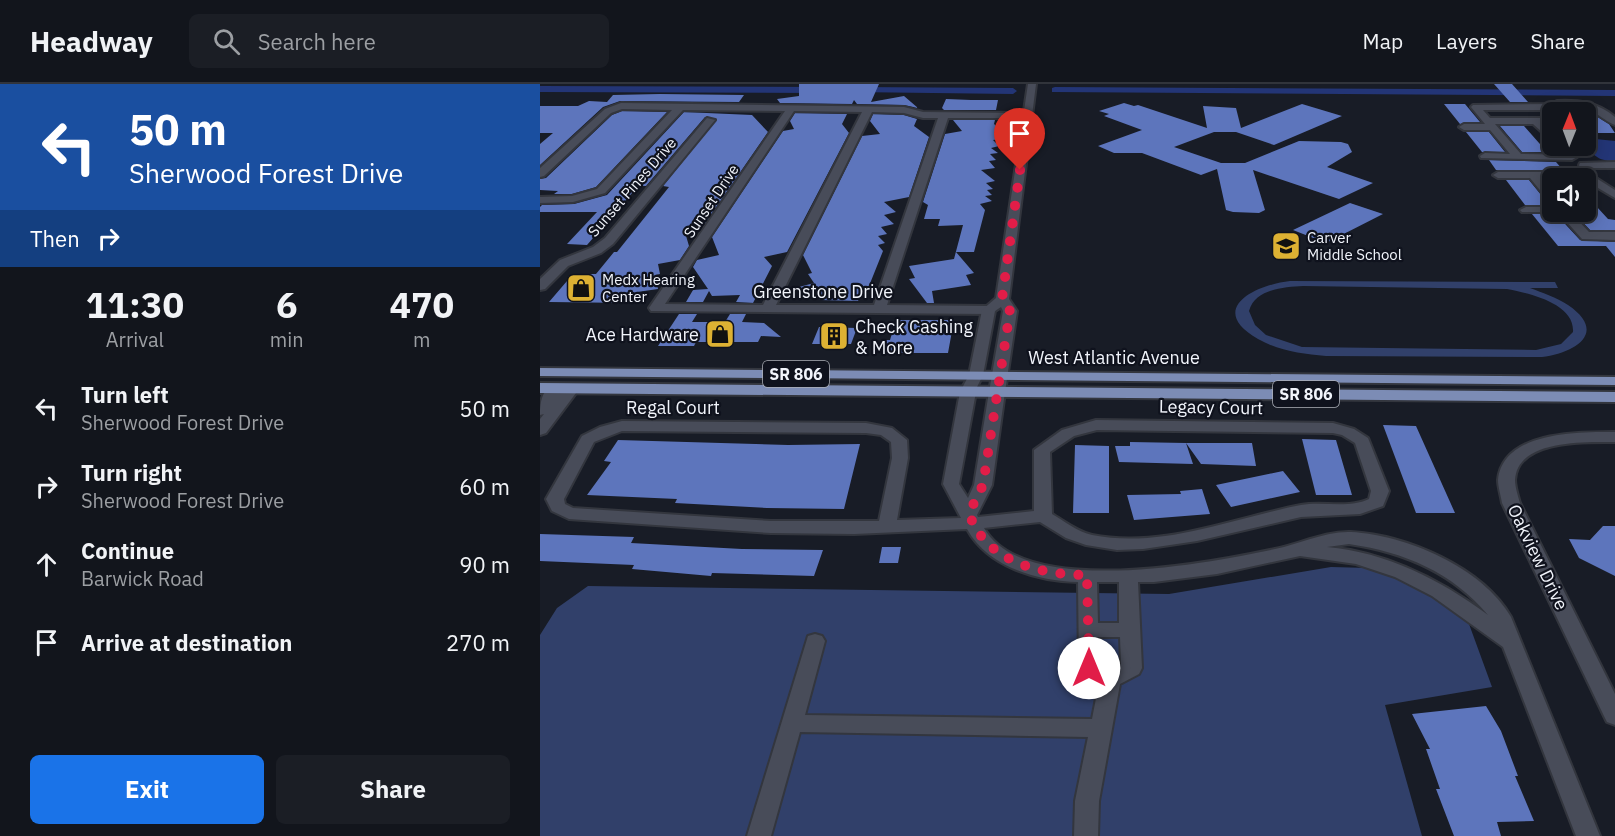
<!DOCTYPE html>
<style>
body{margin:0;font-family:"IBM Plex Sans",sans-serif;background:#1b1e25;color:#f1f3f6;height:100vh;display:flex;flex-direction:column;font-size:22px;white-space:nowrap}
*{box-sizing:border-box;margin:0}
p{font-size:20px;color:#9c9fa3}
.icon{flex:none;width:33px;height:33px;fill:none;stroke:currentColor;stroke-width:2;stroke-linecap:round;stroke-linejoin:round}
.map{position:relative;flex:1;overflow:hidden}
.side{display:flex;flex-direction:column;background:#12151c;width:540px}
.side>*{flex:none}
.top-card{background:#1a4fa0;color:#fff;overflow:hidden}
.needle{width:39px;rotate:1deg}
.buttons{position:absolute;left:1002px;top:18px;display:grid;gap:12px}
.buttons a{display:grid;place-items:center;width:54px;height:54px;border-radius:9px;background:#12151c;box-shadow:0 3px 15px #0003,0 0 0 2px #31343b;font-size:30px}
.pin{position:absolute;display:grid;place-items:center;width:51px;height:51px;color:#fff;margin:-62px -26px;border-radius:50% 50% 50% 0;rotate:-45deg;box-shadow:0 0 6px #0007}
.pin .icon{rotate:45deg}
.me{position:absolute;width:66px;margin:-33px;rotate:0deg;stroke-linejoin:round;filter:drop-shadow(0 0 4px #0008)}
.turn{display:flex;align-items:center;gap:21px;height:126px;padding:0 30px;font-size:27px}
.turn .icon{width:78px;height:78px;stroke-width:2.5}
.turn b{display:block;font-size:42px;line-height:51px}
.then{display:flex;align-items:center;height:57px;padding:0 30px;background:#0003;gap:12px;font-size:22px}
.eta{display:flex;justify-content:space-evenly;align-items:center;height:102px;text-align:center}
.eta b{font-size:36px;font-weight:700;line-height:42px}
.cta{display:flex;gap:12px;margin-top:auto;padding:12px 30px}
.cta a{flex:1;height:69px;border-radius:9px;background:#1a73e8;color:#fff;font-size:24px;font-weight:700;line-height:69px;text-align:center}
.cta a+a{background:#1b1e25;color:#f1f3f6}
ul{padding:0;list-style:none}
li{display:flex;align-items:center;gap:18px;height:78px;padding:0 30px}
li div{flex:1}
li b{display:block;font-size:22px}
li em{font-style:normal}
header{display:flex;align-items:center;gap:36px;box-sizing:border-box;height:84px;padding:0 30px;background:#12151c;border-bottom:2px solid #31343b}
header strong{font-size:28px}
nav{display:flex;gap:33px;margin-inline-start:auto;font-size:21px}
.search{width:420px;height:54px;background:#1b1e25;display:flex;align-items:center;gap:15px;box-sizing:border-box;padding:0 21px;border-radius:9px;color:#9c9fa3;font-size:22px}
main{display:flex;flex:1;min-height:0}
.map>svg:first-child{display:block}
</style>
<header>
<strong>Headway</strong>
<div class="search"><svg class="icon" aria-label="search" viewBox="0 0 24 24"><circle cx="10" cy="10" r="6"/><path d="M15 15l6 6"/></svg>Search here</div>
<nav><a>Map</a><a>Layers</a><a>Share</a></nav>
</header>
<main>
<section class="side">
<div class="top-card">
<div class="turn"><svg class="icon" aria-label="left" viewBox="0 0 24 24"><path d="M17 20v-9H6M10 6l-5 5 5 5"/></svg><div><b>50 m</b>Sherwood Forest Drive</div></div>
<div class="then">Then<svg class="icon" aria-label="right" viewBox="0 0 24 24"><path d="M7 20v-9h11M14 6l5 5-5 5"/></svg></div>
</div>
<div class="eta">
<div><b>11:30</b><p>Arrival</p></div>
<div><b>6</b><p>min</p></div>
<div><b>470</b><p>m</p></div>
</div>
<ul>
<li><svg class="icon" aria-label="left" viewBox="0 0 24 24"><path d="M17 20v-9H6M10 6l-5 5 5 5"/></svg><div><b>Turn left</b><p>Sherwood Forest Drive</p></div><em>50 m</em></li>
<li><svg class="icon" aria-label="right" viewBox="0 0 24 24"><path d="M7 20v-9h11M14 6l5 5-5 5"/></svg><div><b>Turn right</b><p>Sherwood Forest Drive</p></div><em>60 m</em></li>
<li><svg class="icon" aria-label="ahead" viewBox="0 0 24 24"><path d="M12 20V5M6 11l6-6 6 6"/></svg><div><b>Continue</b><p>Barwick Road</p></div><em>90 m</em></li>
<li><svg class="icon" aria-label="arrive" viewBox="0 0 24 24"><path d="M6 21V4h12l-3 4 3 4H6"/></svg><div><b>Arrive at destination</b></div><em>270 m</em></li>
</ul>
<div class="cta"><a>Exit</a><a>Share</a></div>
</section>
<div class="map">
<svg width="1075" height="752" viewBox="0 0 1075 752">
<rect width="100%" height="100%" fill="#181c26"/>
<path fill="#31406a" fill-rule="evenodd" d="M750,197L1015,198L1018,204H990C1003,209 1016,213 1028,221C1069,249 1034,269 1002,273L786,272C762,270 739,267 718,255C666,225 715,201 750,197ZM763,202L967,205C988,209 1035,219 1033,248L1021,260L996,266L762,263L726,251L715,241L709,227C715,205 744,203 763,202Z
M791,483L829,484L877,499L929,540L952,603L845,621L882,752H0V551L17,524L48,502L629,510Z"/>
<path fill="#233576" d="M1046,54L1075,57V77C1057,77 1057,72 1043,62H1046Z"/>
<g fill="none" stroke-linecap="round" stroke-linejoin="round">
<path fill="#233576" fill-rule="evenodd" d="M0,2L280,3L284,6L280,9L0,8Z
M315,3L473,4L477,7L473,10L312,8L311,6Z
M515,3L1075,6V12L512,8V4Z"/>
</g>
<path fill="#5d75bc" d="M259,0H339L331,18L364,12L378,24L364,21L317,20L314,16L312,20L240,19L237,15L259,12Z
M954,0H972L988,18H970Z
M73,11L120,10L204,11L199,18L80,17L63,23L0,81V60L13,49H0V22H38L49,17L67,18Z
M406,15L431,16H458L456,26H404L402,24Z
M584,19L594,22L598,21L667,44L663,22L696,24L701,44L762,20L802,32L734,61L696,48H674L634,63L681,79H705L759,57L801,58L808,60L812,68L787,83L833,99L799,115L713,86L725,126L719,129L693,128L686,126L677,85L661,91L602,69H574L558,62L602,46L564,32L569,30L559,27Z
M904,20H925L940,38L920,40Z
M1046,26L1069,40L1075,49H1053L1046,41Z
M82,27L127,28L56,103L32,110H14L18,107L0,106V95L6,94L72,31Z
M144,28L212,31L228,48L163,142L144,145L149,162L140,176L118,180L120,190L115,191L118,205L97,208L90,219L9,218L33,190H56L74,168H77L129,103L123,102L177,35L165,33L106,102H98L47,161L27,160L57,128H0V123L2,121L34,120L67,111Z
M255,29L307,30L302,40L309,49L247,168L224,173L232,182L213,219L196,218L200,211L172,212L169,207L163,218H146L153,206L168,205L153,183L157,176L179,171L172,153L243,47L254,45L250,37Z
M333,30L364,31L377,35L374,42L389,53L369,113L344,118L356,128L344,131L354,140L341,143L347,150L338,152L345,159L338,161L343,167L325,212H320L318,217L280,216L276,212L267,214L259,203L274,199L268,190L272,189L263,171L322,52L340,50L330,37Z
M413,36H455L454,40L462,47L454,48L460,55L453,56L459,62L451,64L458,69L450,70L456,76L449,77L455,84L441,86L455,97L446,99L453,105L447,106L452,111L445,112L452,117L440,120L445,126L434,168H416L434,189L426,191L431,201L392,207L394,219H387L369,195L375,194L369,182L414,175L423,141L398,142L400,135H384L388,121L383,118L405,50L422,47Z
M960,42H984L1007,68H982Z
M926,48H949L965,68H942Z
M949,76L1016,78L1023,86H956Z
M966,96H989L1006,117L1012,121H985Z
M1046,111L1068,135L1075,136V146H1050L1033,128H1046Z
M810,119L843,130L786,159L753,146Z
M1014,128L1040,156L1075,158V173L1066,162H1018L992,130H1012Z
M139,230H157L152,238H185L190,230H206L202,238L224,239L241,253L221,252L218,258H156L154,262H118Z
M356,236H414L408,269H342L346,256H350Z
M279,243L317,244L311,260H272Z
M843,341L876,342L915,429H876Z
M762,355L796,356L812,411H776Z
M78,356L248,361L320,360L304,425L227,424L135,419L137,415L47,411L71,378L64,377Z
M590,358L646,359L653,380L579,378L575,362H590Z
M646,359H712L716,382L661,380Z
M535,361L569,362V429H533Z
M743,387L760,408L691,423L676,401Z
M662,405L670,430L594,436L587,411L641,410L640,407Z
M1063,442H1075V492L1039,474L1029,455L1050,456Z
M0,450L94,453L91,459L202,465L283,466L274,492L172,489L171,492L92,485L94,481L0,477Z
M342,463H361L358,479H339Z
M946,622L961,647L978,692H975L994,737L957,738L961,752H914L896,705H900L886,665H890L872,630Z"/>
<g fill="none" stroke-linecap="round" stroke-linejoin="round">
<g stroke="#33363e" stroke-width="4">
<path id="minor" d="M1017,17C1039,16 1057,18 1075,33V41C1054,32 1045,12 1018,26H943L950,34H1012V40H1004L1012,49V57L993,40H955L981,70L1036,71L1037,73L1032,76L941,74L940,72L945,69L970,70L950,46H924L919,43L924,40H945L931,23L933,21L1012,20Z
M81,19L364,23L383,28L491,29V33L488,34H408L347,221L449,222L456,226L449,230L111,227L109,224L245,27L143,26L65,109L33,118L0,119V113L32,112L57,105L132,26L82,25L71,29L4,92L0,93V84L65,25ZM254,27L322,28L223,221L125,220ZM332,28L364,29L383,34H398L334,221H236Z
M167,34L175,36L73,160L61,169L28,182L5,205L0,206V195L20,176L53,163L65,154Z
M1075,78V84H1051L1056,94L1075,106V114L1048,98L1046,94H1001L1012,108V117L1008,116L990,94H958L953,91L958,88H1042L1039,81L1040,79Z
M986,123H1012V128H1017H982L980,126Z
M1018,128H1030L1049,148H1075V156L1042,155Z
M16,300L23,305L31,300L39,305L6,349L0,351V335L4,330L0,331C0,318 2,304 16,300Z
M428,303L436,308L419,400L428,414L434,401L449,308L457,303L465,308L452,401L437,431L438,433L494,427V366L522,346L556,336L793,339L814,345L828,354L849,407L843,422L820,430L761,433L657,457L603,465L577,466L546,461L526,454L500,438L444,444C484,515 670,479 735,465C760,460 785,447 811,448C866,451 942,483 971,533L1060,752H1036L963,563L892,512L855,493L816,480L760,472L677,490L614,498H598L602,584L599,590L580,600L559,717L558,752H534L535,717L548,653L260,648L231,752H207L268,552L275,550L282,552L285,557L265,631L552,635L559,599L542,590L539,584L538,498C497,497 448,483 427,445L314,450L231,449L29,435L12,427L6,415L42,352L60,343L82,337L326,339L352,344L367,356L368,374L357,436L421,434L403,400L420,308ZM557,346L793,349L802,351L815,359L831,407L829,415C808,425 783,417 761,421C693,434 622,465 552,451C538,448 524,437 512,430L510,368L534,352ZM82,347L326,349L341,351L351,358L352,374L339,437H231L33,424L25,420L24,415L54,358ZM809,460C864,468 912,488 948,531C901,496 846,468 787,463ZM557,498H579V539H558ZM558,553H580L581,580L570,586L559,580Z
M1075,348V358C1046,358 977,355 975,396C975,403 978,412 980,419L1075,610V641L1067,638L1064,632L962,419C961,412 958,403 958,396C963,347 1039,348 1075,348Z"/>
</g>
<g stroke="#33363e" stroke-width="4">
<path id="tertiary" d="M488,0H496L469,215L477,227L465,308L457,313L449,308L463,227L461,223L455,227L443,291L433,311L428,313L420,308L429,291L442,226L456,214Z"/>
</g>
<g stroke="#33363e" stroke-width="4">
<path id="primary" d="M0,284L1075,293V301L0,292Z
M0,299L1075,308V318L0,309Z"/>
</g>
<use href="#minor" fill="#484c59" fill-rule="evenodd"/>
<use href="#tertiary" fill="#484c59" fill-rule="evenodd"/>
<use href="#primary" fill="#7c8cb5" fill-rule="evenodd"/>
</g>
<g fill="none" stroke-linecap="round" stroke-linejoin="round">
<path stroke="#e11d48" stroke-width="10" stroke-dasharray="0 18" d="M480,86L462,215L470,227L443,401L429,429C445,478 501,491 547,491L549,584"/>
</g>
<defs>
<g id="school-square" transform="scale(1.5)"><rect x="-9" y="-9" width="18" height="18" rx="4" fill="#ddb133" stroke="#0f121d"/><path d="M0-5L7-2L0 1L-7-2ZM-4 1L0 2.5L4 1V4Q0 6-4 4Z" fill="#111"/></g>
<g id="shop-square" transform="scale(1.5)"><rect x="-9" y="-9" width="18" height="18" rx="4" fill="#ddb133" stroke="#0f121d"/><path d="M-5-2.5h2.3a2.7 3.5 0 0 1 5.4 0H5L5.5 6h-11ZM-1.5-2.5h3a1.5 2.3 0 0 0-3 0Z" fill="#111"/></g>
<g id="building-square" transform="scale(1.5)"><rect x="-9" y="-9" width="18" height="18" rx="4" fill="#ddb133" stroke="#0f121d"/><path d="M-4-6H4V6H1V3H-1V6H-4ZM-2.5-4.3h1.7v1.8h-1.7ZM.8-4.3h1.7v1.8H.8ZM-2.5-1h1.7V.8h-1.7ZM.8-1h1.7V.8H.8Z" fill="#111"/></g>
</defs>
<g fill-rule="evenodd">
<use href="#school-square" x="746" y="162"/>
<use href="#shop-square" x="41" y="204"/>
<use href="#shop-square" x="180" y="250"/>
<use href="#building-square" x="294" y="252"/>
</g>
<g text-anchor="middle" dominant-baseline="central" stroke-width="4.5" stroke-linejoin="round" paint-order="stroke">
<g font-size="15" fill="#f1f4fb" stroke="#0f121d">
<text transform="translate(92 103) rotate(-49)">Sunset Pines Drive</text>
<text transform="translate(171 117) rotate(-56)">Sunset Drive</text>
</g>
<g font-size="15" fill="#f1f4fb" stroke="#0f121d" text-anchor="start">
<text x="767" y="153">Carver<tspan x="767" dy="17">Middle School</tspan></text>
<text x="62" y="195">Medx Hearing<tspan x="62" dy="17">Center</tspan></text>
</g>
<g fill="#0f121d" stroke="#adb0b8" stroke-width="1.5">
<rect x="223" y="277" width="66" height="26" rx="4.5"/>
<rect x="733" y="297" width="66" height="26" rx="4.5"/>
</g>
<g font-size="16" font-weight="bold" fill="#f1f4fb">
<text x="256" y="290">SR 806</text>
<text x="766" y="310">SR 806</text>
</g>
<g font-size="18" fill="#f1f4fb" stroke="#0f121d">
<text x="283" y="207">Greenstone Drive</text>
<text x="574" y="273">West Atlantic Avenue</text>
<text x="133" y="323">Regal Court</text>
<text transform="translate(671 323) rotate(1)">Legacy Court</text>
<text transform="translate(998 473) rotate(64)">Oakview Drive</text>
</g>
<g font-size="18" fill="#f1f4fb" stroke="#0f121d" text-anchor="start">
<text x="315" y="242">Check Cashing<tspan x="315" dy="21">&amp; More</tspan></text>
<text x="159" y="250" text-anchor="end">Ace Hardware</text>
</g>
</g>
</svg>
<div class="buttons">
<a><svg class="needle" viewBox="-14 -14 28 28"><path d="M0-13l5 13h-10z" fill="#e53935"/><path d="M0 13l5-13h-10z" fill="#9c9fa3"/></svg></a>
<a><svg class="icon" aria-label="sound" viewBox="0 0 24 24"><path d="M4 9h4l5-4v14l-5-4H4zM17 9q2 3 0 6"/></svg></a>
</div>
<div class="pin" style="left:480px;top:86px;background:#d93025"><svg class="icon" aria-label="arrive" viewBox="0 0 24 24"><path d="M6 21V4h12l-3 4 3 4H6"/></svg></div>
<svg class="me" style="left:549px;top:584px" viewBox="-20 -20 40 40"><circle r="19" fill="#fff"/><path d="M0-13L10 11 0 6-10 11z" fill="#e11d48"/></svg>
</div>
</main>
